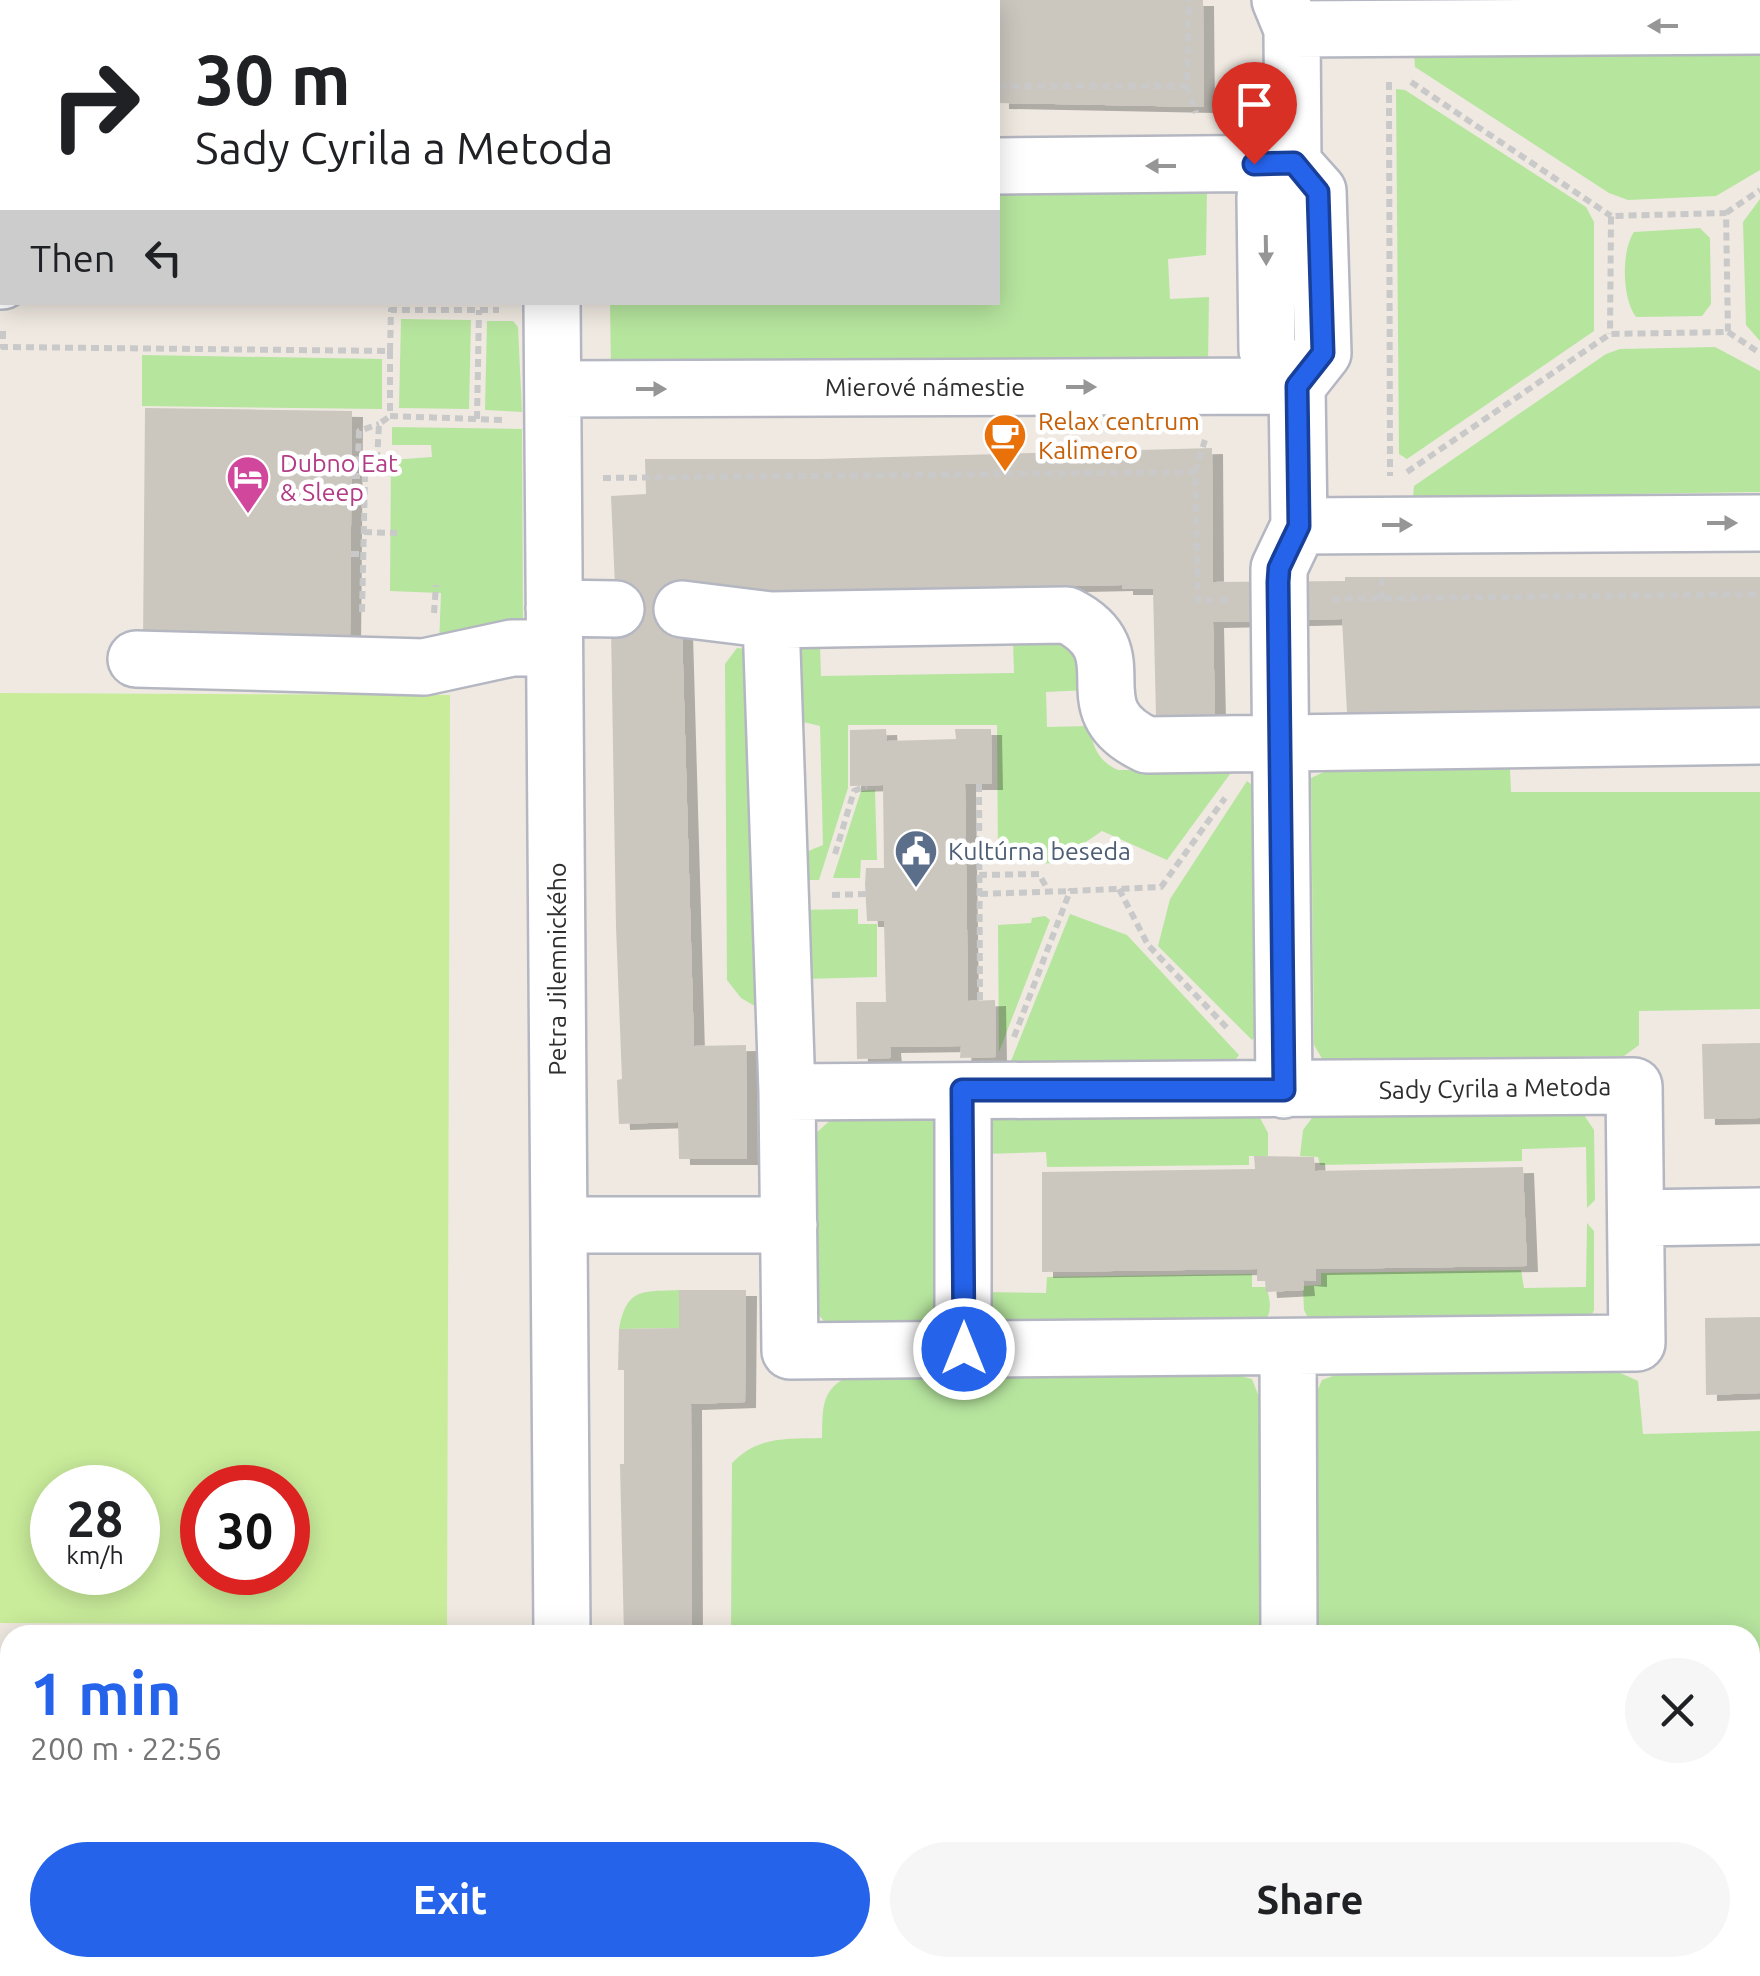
<!DOCTYPE html>
<meta charset="utf-8">
<style>
body{margin:0;font-family:Ubuntu,sans-serif;background:#f6f6f6;color:#202124;height:100vh;display:flex;flex-direction:column;font-size:38px;white-space:nowrap}
*{box-sizing:border-box;margin:0}
p{font-size:32px;color:#757577}
.icon{flex:none;width:55px;height:55px;fill:none;stroke:currentColor;stroke-width:2;stroke-linecap:round;stroke-linejoin:round}
.map{position:relative;flex:1;overflow:hidden}
.side{position:absolute;left:0px;top:1625px;width:1760px;height:352px;display:flex;flex-direction:column;background:#fff;border-radius:30px 30px 0 0;box-shadow:0 5px 25px #0003}
.side>*{flex:none}
.hud{position:absolute;left:0px;top:0px;width:1000px;height:305px;box-shadow:0 5px 25px #0003;background:#fff;color:#202124;overflow:hidden}
.speed{position:absolute;left:30px;top:1465px;display:flex;gap:20px;font-size:50px;font-weight:700;text-align:center}
.speed>*{display:grid;place-content:center;width:130px;height:130px;border-radius:50%;background:#fff;box-shadow:0 5px 25px #0003;line-height:1}
.speed small{font-size:25px;font-weight:400}
.speed .limit{border:15px solid #d22;background:#fff;color:#111}
.pin{position:absolute;display:grid;place-items:center;width:85px;height:85px;color:#fff;margin:-102px -42px;border-radius:50% 50% 50% 0;rotate:-45deg;box-shadow:0 0 10px #0007}
.pin .icon{rotate:45deg}
.me{position:absolute;width:110px;margin:-55px;rotate:0deg;stroke-linejoin:round;filter:drop-shadow(0 0 8px #0008)}
.turn{display:flex;align-items:center;gap:35px;height:210px;padding:0 30px;font-size:45px}
.turn .icon{width:130px;height:130px;stroke-width:2.5}
.turn b{display:block;font-size:70px;line-height:85px}
.then{display:flex;align-items:center;height:95px;padding:0 30px;background:#0003;gap:20px;font-size:38px}
.round{display:grid;place-items:center;flex:none;width:105px;height:105px;border-radius:52px;background:#f6f6f6}
.summary{display:flex;align-items:center;justify-content:space-between;height:170px;padding:0 30px}
h1{font-size:60px;font-weight:700;line-height:75px;color:#2563eb}
.action{display:flex;gap:20px;margin-top:auto;padding:20px 30px}
.action a{flex:1;height:115px;border-radius:60px;background:#2563eb;color:#fff;font-size:40px;font-weight:700;line-height:115px;text-align:center}
.action a+a{background:#f6f6f6;color:#202124}
.map>svg:first-child{display:block}
</style>
<div class="map">
<svg width="1760" height="1976" viewBox="0 0 1760 1976">
<defs>
<filter id="shadow"><feDropShadow dx="11" dy="6" stdDeviation="0" flood-color="#0004"/></filter>
</defs>
<rect width="100%" height="100%" fill="#efe9e1"/>
<path fill="#b6e59e" d="M1760,53V170L1716,196L1628,200L1609,193L1415,67L1414,54Z
M1396,89L1405,90L1586,207L1594,222V331L1407,459L1399,454Z
M1207,190L1206,255L1168,259L1170,299L1209,297L1208,362L611,366L610,303L998,302V192Z
M1760,199V341L1746,325L1743,222Z
M1700,228L1710,238L1711,304L1702,316L1636,317C1622,299 1621,251 1634,232Z
M401,319L471,320L469,409L399,408Z
M487,321H513L518,327L522,412L485,410Z
M1715,347L1760,371V492L1413,497L1414,486L1606,354L1620,349Z
M142,355L382,359V409L142,406Z
M392,427L522,429L523,629L439,646L441,593L390,591L391,460L432,457L431,445H392Z
M1056,641L1076,653L1088,690L1046,692L1047,727L1089,726C1093,747 1098,761 1118,770H1233L1167,860L1102,831L1055,863L1031,864L1030,856H998L997,725H848V788L819,880H798L794,857L823,845L820,726L791,719L797,648L820,646L821,676L1014,673L1013,642Z
M737,648L748,649L760,1009L741,998L727,980L725,664Z
M1510,769L1511,792H1760V1009L1639,1011V1045L1624,1056L1324,1062L1314,1045L1311,778L1326,771Z
M1247,781L1252,785L1256,1036L1252,1040L1158,946L1170,899Z
M875,790L877,860H861L860,878H833L861,791Z
M858,909V924H877V977L805,979L797,910Z
M1070,914L1127,935L1239,1055L1235,1060L1009,1066Z
M1045,916L1050,920L999,1052L998,925L1031,923L1032,918Z
M1580,1109L1594,1130L1595,1200L1587,1208L1586,1147L1522,1149V1161L1320,1165L1318,1157L1300,1156L1303,1130L1315,1114Z
M1240,1111L1259,1116L1268,1133V1156H1249V1165L1047,1167L1046,1152L982,1154L981,1292L1046,1293L1047,1277L1252,1274V1287H1266C1270,1298 1274,1313 1261,1327L999,1332L982,1325L977,1309L975,1129L980,1121L998,1112Z
M939,1113L950,1322L829,1327L816,1312L814,1135L836,1115Z
M1587,1223L1594,1231V1310L1589,1320L1311,1324L1304,1310L1303,1286L1321,1285V1273L1521,1270L1524,1288L1586,1287Z
M679,1290V1328L619,1329C627,1287 642,1292 679,1290Z
M1616,1371L1638,1381L1643,1434L1760,1431V1718H1750V1635H1317L1315,1396L1322,1380L1338,1374Z
M1233,1374L1252,1379L1259,1397L1263,1635H731L732,1463C758,1436 786,1439 822,1438C823,1411 820,1392 845,1378Z
M43,1968H293L287,1976H51Z
M386,1968H512L519,1976H373Z
M667,1968H814L818,1976H667Z"/>
<path fill="#c9ec9a" fill-rule="evenodd" d="M0,693L450,695L447,1625L0,1623ZM52,1488H138V1572H52ZM202,1488H288V1572H202Z"/>
<path fill="#cbc7bf" filter="url(#shadow)" d="M998,0H1203L1204,107L998,103Z
M145,408L352,411L350,644L143,642Z
M1212,448L1213,582L1345,581V577H1760V709L1347,713L1342,619L1213,622L1215,715L1156,716L1153,589H1122V585L681,594L694,1046L746,1045L747,1159H679L678,1122L619,1124L617,1080L622,1079L616,927L611,626L616,609L611,496L646,494L645,459H819Z
M886,729L887,741L956,739L955,729H991L992,784H965L968,1001L995,1000L996,1057L960,1058L961,1046L890,1047L891,1058L857,1059L856,1002H886L884,921H867L865,884L866,868H884L883,785L850,786V730Z
M1760,1043V1118L1704,1119L1702,1044Z
M1254,1156L1314,1157L1315,1171L1523,1167L1527,1266L1316,1269V1281L1303,1280L1304,1290L1266,1292L1265,1281H1257V1269L1042,1272V1172L1255,1169Z
M679,1290H746L745,1402L691,1404L692,1635H624L620,1464H624V1370H618L619,1329L679,1328Z
M1760,1317V1393L1706,1395L1705,1318Z
M1750,1756H1760V1830H1750Z"/>
<g fill="none" stroke-linecap="round" stroke-linejoin="round">
<g stroke="#b4b7c1" stroke-width="60">
<path id="minor" d="M549,0V2
M1280,0L1292,29L1293,163L1318,191L1323,353L1297,386
M1292,29L1760,26
M998,166L1293,163
M0,281H2
M552,302L562,1635
M554,389L1297,386
M1299,526L1760,523
M554,608L616,609
M682,609L771,620L1067,615C1145,654 1066,707 1147,745L1760,736
M771,620L787,1092
M136,659L424,667L512,648H554
M1634,1086L1637,1343L790,1351L787,1092Z
M1284,1090L1279,582V568L1299,526L1297,386L1267,350L1265,197L1293,163
M963,1091V1349
M1636,1218L1760,1216
M559,1225H789
M1288,1347L1289,1635
M1750,1926H1760
M0,1944H10
M563,1968L564,1976
M1299,1968L1301,1976
M325,1976L331,1968"/>
</g>
<path stroke="#c9c9c9" stroke-width="6" stroke-dasharray="8 5" stroke-linecap="butt" d="M0,2L2,3
M1389,82L1390,476
M1411,82L1611,216
M998,86H1187L1189,0
M1187,86L1196,113
M1726,213L1760,190
M3,331V347L390,351L391,310H499
M1728,332L1760,353
M390,351V416L504,420
M477,419L479,310
M1195,472L1205,440
M1407,472L1610,334L1728,332L1726,213L1611,216L1610,334
M352,476H365L358,458L359,431L379,424
M603,478L1195,472L1198,600H1230
M364,532L397,533
M351,554H363
M1332,599L1760,594
M1381,599L1382,575
M362,612L365,476L377,460L379,424L390,416
M434,613L436,585
M979,784L980,1001
M835,854L854,791L866,786
M979,875L1039,874L1049,892
M1119,889L1148,945L1229,1030
M980,894L1070,891
M832,895L866,894
M1014,1037L1070,891L1161,887L1225,798
M638,1968V1976"/>
<use href="#minor" stroke="#fff" stroke-width="55"/>
</g>
<defs><path id="oneway-solid" d="M-6-.8H1V-3.2L6.5 0L1 3.2V.8H-6Z" transform="scale(2.5)"/></defs>
<g fill="#969696">
<use href="#oneway-solid" transform="translate(1663 26) rotate(180)"/>
<use href="#oneway-solid" transform="translate(1161 166) rotate(180)"/>
<use href="#oneway-solid" transform="translate(1266 250) rotate(89)"/>
<use href="#oneway-solid" transform="translate(1081 387)"/>
<use href="#oneway-solid" transform="translate(651 389)"/>
<use href="#oneway-solid" transform="translate(1722 523)"/>
<use href="#oneway-solid" transform="translate(1397 525)"/>
</g>
<g fill="none" stroke-linecap="round" stroke-linejoin="round">
<g stroke="#184099" stroke-width="25">
<path id="route" d="M964,1349L962,1090H1284L1278,582L1279,568L1299,526L1297,386L1323,353L1318,192L1294,163L1254,164"/>
</g>
<use href="#route" stroke="#2563eb" stroke-width="18"/>
</g>
<defs>
<g id="cafe-pin" transform="scale(2.25)"><path d="M0 17L-7.5 6A9.5 9.5 0 1 1 7.5 6Z" fill="#e8710a" stroke="#fff"/><path d="M-5.5-4.5H6V0H3Q3 3.5 0 3.5H-2.5Q-5.5 3.5-5.5 0ZM3-3.2v2h1.7v-2ZM-6 4.5H4V6H-6Z" fill="#fff"/></g>
<g id="hotel-pin" transform="scale(2.25)"><path d="M0 17L-7.5 6A9.5 9.5 0 1 1 7.5 6Z" fill="#d1479c" stroke="#fff"/><path d="M-6-4.5h1.5V1H6V5H4.5V3h-9V5H-6ZM-4 0a1.8 1.8 0 1 1 3.6 0ZM.5 0V-2.5h3Q6-2.5 6 0Z" fill="#fff"/></g>
<g id="civic-pin" transform="scale(2.25)"><path d="M0 17L-7.5 6A9.5 9.5 0 1 1 7.5 6Z" fill="#5c6f8a" stroke="#fff"/><path d="M-.6-6.5H3V-4.5H.6V-3L4-1V1h2V6H-6V1h2V-1L-.6-3ZM-1.2 2.5V6h2.4V2.5Z" fill="#fff"/></g>
</defs>
<g fill-rule="evenodd">
<use href="#cafe-pin" x="1005" y="435"/>
<use href="#hotel-pin" x="248" y="477"/>
<use href="#civic-pin" x="916" y="851"/>
</g>
<g text-anchor="middle" dominant-baseline="central" stroke-width="9" stroke-linejoin="round" paint-order="stroke">
<g font-size="25" fill="#2e2e2e" stroke="#fff">
<text x="925" y="387">Mierové námestie</text>
<text transform="translate(557 969) rotate(-90)">Petra Jilemnického</text>
<text transform="translate(1495 1088) rotate(-1)">Sady Cyrila a Metoda</text>
</g>
<g font-size="25" fill="#c56008" stroke="#fff" text-anchor="start">
<text x="1038" y="421">Relax centrum<tspan x="1038" dy="29">Kalimero</tspan></text>
</g>
<g font-size="25" fill="#b23c85" stroke="#fff" text-anchor="start">
<text x="280" y="463">Dubno Eat<tspan x="280" dy="29">&amp; Sleep</tspan></text>
</g>
<g font-size="25" fill="#4e5e75" stroke="#fff" text-anchor="start">
<text x="948" y="851">Kultúrna beseda</text>
</g>
</g>
</svg>
<div class="speed"><div>28<small>km/h</small></div><div class="limit">30</div></div>
<div class="pin" style="left:1254px;top:164px;background:#d93025"><svg class="icon" aria-label="arrive" viewBox="0 0 24 24"><path d="M6 21V4h12l-3 4 3 4H6"/></svg></div>
<svg class="me" style="left:964px;top:1349px" viewBox="-20 -20 40 40"><circle r="17" fill="#2563eb" stroke="#fff" stroke-width="3"/><path d="M0-11L8 9 0 5-8 9z" fill="#fff"/></svg>
<div class="hud">
<div class="turn"><svg class="icon" aria-label="right" viewBox="0 0 24 24"><path d="M7 20v-9h11M14 6l5 5-5 5"/></svg><div><b>30 m</b>Sady Cyrila a Metoda</div></div>
<div class="then">Then<svg class="icon" aria-label="left" viewBox="0 0 24 24"><path d="M17 20v-9H6M10 6l-5 5 5 5"/></svg></div>
</div>
<section class="side">
<div class="summary"><div><h1>1 min</h1><p>200 m · 22:56</p></div><a class="round"><svg class="icon" aria-label="close" viewBox="0 0 24 24"><path d="M6 6l12 12M18 6L6 18"/></svg></a></div>
<div class="action"><a>Exit</a><a>Share</a></div>
</section>
</div>
